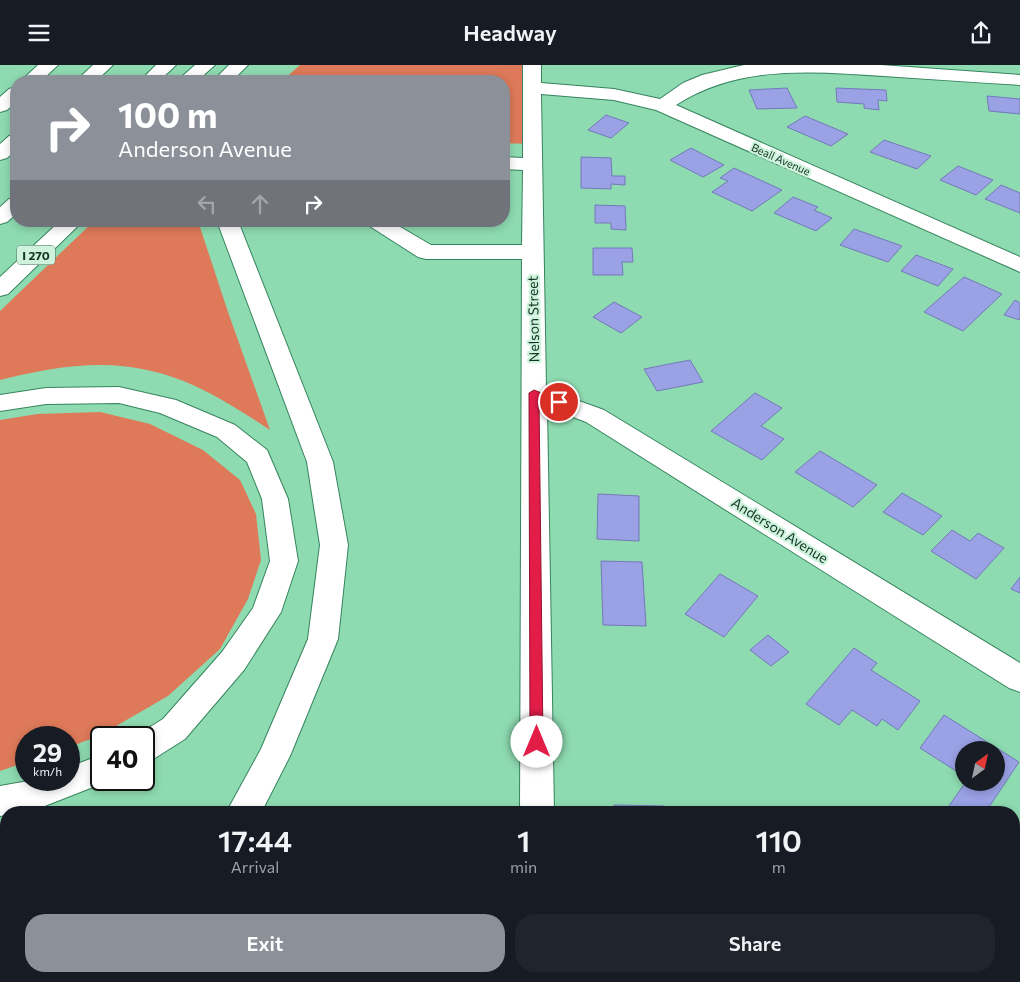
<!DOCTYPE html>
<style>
body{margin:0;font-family:Commissioner,sans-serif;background:#20242c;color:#f1f3f6;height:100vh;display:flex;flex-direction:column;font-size:19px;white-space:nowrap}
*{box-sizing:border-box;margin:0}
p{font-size:16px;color:#9ea1a6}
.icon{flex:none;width:28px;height:28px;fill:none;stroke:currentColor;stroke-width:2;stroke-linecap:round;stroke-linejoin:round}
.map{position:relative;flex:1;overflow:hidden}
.side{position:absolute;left:0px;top:741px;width:1020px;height:176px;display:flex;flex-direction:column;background:#171b24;border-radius:20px 20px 0 0;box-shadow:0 2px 8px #0003}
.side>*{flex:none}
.top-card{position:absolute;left:10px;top:10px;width:500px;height:152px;border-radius:20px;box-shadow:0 2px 8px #0003;background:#8c9099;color:#fff;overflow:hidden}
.needle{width:32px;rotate:33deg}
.buttons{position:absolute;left:955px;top:676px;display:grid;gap:10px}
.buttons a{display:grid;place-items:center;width:50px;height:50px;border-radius:50%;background:#171b24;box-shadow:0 2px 8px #0003;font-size:25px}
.speed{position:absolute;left:15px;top:661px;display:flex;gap:10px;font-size:25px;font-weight:700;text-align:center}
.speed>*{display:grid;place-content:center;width:65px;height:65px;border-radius:50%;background:#171b24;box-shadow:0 2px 8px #0003;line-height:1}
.speed small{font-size:12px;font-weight:400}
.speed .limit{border:2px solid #111;border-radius:8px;background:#fff;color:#111}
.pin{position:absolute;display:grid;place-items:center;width:42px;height:42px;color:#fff;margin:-21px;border:2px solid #fff;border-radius:50%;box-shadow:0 1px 5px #0007}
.me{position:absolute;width:55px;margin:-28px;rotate:0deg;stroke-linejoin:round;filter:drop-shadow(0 0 4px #0008)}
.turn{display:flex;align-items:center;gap:18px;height:105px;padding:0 25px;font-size:22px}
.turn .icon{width:65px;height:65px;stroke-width:2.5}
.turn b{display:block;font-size:35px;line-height:42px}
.lanes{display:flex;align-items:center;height:48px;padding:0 25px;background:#0003;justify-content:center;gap:25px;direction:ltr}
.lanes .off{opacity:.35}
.eta{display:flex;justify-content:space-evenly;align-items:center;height:85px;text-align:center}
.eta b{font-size:30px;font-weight:600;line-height:35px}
.button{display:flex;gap:10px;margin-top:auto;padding:10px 25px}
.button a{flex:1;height:58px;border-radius:20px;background:#8c9099;color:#fff;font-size:20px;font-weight:600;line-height:58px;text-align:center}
.button a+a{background:#20242c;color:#f1f3f6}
header{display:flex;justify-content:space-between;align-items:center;height:65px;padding:0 25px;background:#171b24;font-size:22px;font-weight:600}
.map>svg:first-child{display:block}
</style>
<header><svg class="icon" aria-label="menu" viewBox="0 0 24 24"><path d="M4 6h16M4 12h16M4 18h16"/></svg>Headway<svg class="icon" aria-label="share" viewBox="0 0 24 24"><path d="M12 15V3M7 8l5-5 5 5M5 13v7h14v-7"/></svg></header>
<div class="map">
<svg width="1020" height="917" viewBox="0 0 1020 917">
<rect width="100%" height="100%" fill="#8edbb1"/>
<path fill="#de7a59" d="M300,0H532L531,79L504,78V16H282Z
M94,156H198L228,247L270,365C232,340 192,314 147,305C99,294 47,303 0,315V246Z
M100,347L150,359L203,385L240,415L256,449L261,495L248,534L220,584L168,631L99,671L69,682V672H26V697L0,706V355L37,349Z"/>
<path fill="#9aa1e5" stroke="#7379b9" d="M787,23L797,43L757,44L749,25Z
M836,23L886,25L887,36L878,35L879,45L864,43V39L837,37Z
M987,31L1020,34V49L989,46Z
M606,50L629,58L611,73L588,65Z
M805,51L848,69L831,81L787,62Z
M884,75L931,91L917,104L870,87Z
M691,83L724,100L703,112L670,95Z
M581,92L611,93L612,111H625V120L611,119V124L581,123Z
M958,101L993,115L976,130L940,115Z
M734,103L782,125L752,146L712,127L728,116L720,113Z
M1001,120L1020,128V148L985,134Z
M793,132L818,142L814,145L832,153L816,166L774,148Z
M595,140L625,141L626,165L611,164V158H595Z
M433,156H464V159Z
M854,164L902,181L888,197L840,180Z
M593,183H632L633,197H622L623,210H593Z
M916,190L953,204L938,221L901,206Z
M964,212L1002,229L963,266L924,247Z
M1015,235L1020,238V255L1004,250Z
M614,237L642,252L621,268L593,252Z
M690,295L703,317L657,326L644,304Z
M755,328L782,343L761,361L784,374L762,395L711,366Z
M820,386L877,420L853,442L795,407Z
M902,428L942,451L923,470L883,447Z
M598,429L639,431V476L597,474Z
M952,465L970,476L978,468L1004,483L976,514L931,486Z
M601,496L642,497L646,561L603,560Z
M720,509L758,531L724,572L685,549Z
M1020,512V528L1011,524Z
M768,570L789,587L771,601L750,585Z
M854,583L877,598L871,605L920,636L898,665L882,654L877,661L852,645L839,660L806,639Z
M944,650L1019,697L985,748H944L965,718H996V685H964V711L920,683Z
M614,740L664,741L665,748H615Z
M1020,787V829L1014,825V798Z
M624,911H701L702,917H625Z"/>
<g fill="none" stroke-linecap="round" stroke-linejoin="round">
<g stroke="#36845e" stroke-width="2">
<path id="minor" d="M523,0H541V18L614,24L660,34L683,18L702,10L744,0H881L1020,10V20C974,17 928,14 883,11C811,6 738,0 676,40L1020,192V207L656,45L614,35L541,29L546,324L604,345L1020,598V627L1009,623L586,357L547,342L554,748H520L522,194H426L418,192L368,160L365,156H390L431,180H522L523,105L504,104V92L523,93Z
M514,911H552V917H514Z"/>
</g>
<g stroke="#36845e" stroke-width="2">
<path id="highway" d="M38,0H58L41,16H21Z
M93,0H113L96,16H76Z
M156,0H176L159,16H140Z
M195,0H215L197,16H177Z
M229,0H248L232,16H213Z
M16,22V37L7,45L0,47V32L9,24Z
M16,69V85L7,93L0,95V79L9,71Z
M16,132V149L7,157L0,159V142L9,134Z
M60,156H83L8,229L0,231V212Z
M217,156H238L333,397L348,480L338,574L290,691L261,748H226L261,684L308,574L320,480L307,397Z
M119,322L176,335L235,360L267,385L288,434L298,496L281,547L244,605L185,674L155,693L144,697V672H134L163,654L222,587L253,543L270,496L262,434L247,397L217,372L160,348L119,338L46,339L0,346V330L46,323Z
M101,690V715H111L32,746L6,748V750L0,751V721L34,715H69V702Z
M143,911H180L179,917H141Z"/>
</g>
<use href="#minor" fill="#fff" fill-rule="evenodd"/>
<use href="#highway" fill="#fff" fill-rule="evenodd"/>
</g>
<path fill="#e11d48" stroke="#92132f" d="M534,325L565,337L559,341L539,334L543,677L541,681H532L530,677L529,328Z"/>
<g text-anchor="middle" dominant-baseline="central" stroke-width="4.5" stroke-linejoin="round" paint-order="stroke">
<g font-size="11" fill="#143424" stroke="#cdf3dc">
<text transform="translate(781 94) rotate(24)">Beall Avenue</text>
</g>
<rect fill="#cdf3dc" stroke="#4c6d5b" stroke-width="1" x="17" y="180.5" width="38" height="19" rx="4"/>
<g font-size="12" font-weight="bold" fill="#143424">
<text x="36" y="190">I 270</text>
</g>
<g font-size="14" fill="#143424" stroke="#cdf3dc">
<text transform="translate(533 254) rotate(-91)">Nelson Street</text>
<text transform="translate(780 465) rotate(32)">Anderson Avenue</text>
</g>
</g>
</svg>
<div class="buttons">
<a><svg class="needle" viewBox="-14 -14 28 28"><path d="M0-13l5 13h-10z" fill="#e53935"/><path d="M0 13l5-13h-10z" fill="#9ea1a6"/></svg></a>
</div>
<div class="speed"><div>29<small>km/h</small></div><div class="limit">40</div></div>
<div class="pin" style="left:559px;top:337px;background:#d93025"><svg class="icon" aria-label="arrive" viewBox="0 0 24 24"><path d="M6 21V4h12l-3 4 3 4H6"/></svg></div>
<svg class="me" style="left:537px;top:677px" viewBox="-20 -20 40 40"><circle r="19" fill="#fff"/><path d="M0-13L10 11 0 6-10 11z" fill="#e11d48"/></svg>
<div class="top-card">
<div class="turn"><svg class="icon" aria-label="right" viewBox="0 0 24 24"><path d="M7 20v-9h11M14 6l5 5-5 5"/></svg><div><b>100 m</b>Anderson Avenue</div></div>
<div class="lanes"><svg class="icon off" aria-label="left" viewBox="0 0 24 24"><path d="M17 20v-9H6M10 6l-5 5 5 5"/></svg><svg class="icon off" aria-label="ahead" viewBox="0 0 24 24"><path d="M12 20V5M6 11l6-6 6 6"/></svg><svg class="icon" aria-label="right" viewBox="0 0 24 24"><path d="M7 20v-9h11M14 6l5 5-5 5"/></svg></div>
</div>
<section class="side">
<div class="eta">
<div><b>17:44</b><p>Arrival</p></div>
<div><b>1</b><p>min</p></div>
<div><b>110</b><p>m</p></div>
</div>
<div class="button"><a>Exit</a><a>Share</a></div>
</section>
</div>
